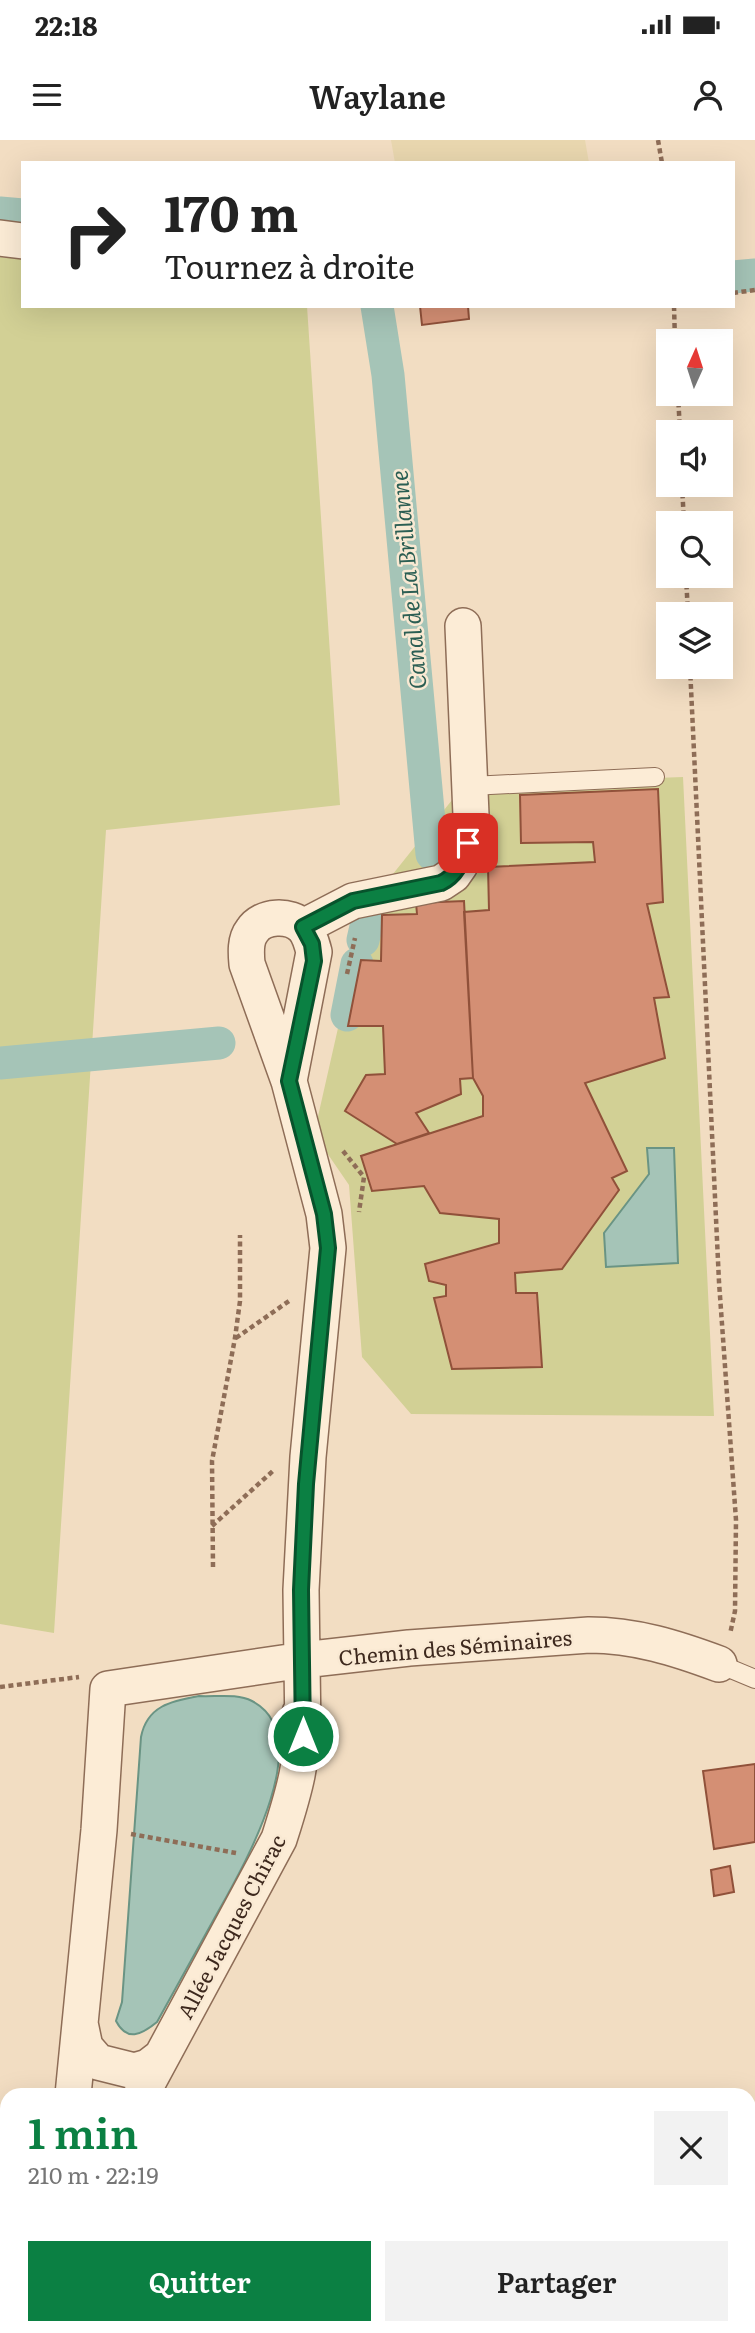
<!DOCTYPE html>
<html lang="fr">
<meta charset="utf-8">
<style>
body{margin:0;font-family:Literata,serif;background:#f2f2f2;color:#222;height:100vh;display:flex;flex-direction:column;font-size:26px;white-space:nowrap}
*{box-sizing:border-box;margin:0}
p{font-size:23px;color:#767676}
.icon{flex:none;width:38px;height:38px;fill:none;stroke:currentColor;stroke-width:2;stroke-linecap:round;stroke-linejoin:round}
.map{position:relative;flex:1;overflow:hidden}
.drawer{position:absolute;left:0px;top:1948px;width:756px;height:247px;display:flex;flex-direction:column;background:#fff;border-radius:21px 21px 0 0;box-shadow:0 7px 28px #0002}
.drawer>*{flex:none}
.hud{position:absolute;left:21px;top:21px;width:714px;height:147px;border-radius:0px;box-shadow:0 7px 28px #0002;background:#fff;color:#222;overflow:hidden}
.needle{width:46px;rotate:3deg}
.tools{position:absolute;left:656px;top:189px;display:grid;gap:14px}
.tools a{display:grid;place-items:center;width:77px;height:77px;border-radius:0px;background:#fff;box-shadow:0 7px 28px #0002;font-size:35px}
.pin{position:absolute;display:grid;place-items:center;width:60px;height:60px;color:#fff;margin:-30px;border-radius:14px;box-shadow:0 4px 10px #0006}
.me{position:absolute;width:77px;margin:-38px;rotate:0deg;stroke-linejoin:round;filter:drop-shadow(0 0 5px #0008)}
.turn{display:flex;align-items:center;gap:24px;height:147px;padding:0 28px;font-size:32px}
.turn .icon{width:91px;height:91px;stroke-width:2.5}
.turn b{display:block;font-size:49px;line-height:60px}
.round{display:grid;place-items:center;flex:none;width:74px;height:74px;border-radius:0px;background:#f2f2f2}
.head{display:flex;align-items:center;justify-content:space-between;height:119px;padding:0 28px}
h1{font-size:42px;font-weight:600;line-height:52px;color:#0b8043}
.button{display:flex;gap:14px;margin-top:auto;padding:14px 28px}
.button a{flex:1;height:80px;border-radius:0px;background:#0b8043;color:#fff;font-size:28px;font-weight:600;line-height:80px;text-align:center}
.button a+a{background:#f2f2f2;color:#222}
.status{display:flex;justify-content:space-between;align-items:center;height:49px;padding:0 35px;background:#fff;direction:ltr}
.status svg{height:19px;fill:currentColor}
header{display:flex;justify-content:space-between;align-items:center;height:91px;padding:0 28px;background:#fff;font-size:32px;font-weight:600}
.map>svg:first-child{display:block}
</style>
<div class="status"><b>22:18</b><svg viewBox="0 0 49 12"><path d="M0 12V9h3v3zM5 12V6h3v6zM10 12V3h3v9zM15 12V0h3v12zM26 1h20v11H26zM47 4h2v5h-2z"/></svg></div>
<header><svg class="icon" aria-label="menu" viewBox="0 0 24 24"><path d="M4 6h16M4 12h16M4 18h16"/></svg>Waylane<svg class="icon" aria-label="person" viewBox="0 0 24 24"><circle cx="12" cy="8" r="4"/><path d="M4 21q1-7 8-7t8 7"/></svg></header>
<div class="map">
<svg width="755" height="2193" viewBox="0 0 755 2193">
<rect width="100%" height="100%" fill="#f2ddc2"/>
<path fill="#e9d7af" d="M391,0H585L589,23H395Z
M749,2048H755V2193H266V2188H749Z"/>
<path fill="#d2d095" d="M0,117L23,119V166H307L340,665L106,690L54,1493L0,1484Z
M683,637L714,1276L411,1274L362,1217L349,1045L314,994L365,769L464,645Z"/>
<path fill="#a5c4b7" stroke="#6a9484" stroke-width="2" d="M647,1008H674L678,1123L606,1127L604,1093L649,1034Z
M199,1556C216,1557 237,1553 252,1561C321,1597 239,1734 214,1779C195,1814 176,1848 157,1882C141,1895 127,1902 116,1881L122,1862L141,1597C147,1566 171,1561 199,1556Z"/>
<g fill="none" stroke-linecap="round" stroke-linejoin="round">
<path stroke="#a5c4b7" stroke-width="33" d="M0,73L23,75
M733,137L755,135
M377,166L388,235L432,714
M363,800L368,778
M347,875L357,824
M0,923L219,903"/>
</g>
<path fill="#d48f74" stroke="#90513a" stroke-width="2" d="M420,166H468L469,179L422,185Z
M658,649L663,762L647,764L669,857L654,858L665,918L585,943L627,1031L612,1038L619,1050L562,1129L515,1133L516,1153H537L542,1227L452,1229L434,1158L446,1156V1145L429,1141L425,1124L499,1103V1079L440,1073L424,1046L372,1051L361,1016L483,976V956L473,938L464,772L489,770L488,727L595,722L593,702L521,703L520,655Z
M464,761L473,938L460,939L461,954L416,973L429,993L397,1004L345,971L366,935L385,934L383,886H348L361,820L381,821L382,775L417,774L416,763Z
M755,1624V1702L714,1709L703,1631Z
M730,1726L734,1752L714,1756L711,1730Z"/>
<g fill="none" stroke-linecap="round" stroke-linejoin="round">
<g stroke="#8e6d57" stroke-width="20">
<path id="lane" d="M471,646L655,637
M719,1524L755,1539"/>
</g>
<g stroke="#8e6d57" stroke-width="38">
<path id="street" d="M0,98L23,101
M303,787L353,761L441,743L453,735L460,725L468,703L471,675L463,486
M289,941L314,812C312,804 309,793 303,787C290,774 262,775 252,791C245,800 246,813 247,824L289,941L324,1074L328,1108L308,1317L301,1450L303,1596
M80,1883L85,1907L98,1922L134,1931L148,1927L161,1917
M73,1955L99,1690L108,1549L303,1520L409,1508L589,1495C635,1495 676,1508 719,1524
M141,1955L279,1699C292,1658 306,1616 300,1573
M49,2193L50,2188"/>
</g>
<path stroke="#8e6d57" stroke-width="4.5" stroke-dasharray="5 3.5" stroke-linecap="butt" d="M658,0L662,23
M733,153L755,150
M674,166L675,201
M678,254L680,292
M682,345L684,383
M686,436L688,474
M690,527L719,1142L736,1380L735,1471L730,1494
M347,834L355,798
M343,1011L364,1037L359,1072
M236,1198L289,1161
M212,1386L274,1330
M213,1427L212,1321L235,1198L240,1161V1095
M0,1547L79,1537
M131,1694L236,1713"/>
<use href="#lane" stroke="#fcecd6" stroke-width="18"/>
<use href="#street" stroke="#fcecd6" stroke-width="35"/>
</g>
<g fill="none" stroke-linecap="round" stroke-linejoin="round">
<g stroke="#07532c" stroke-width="18">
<path id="route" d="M303,1596L301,1450L306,1344L328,1108L324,1074L289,941L314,821L312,804L303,787L353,761L441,743C458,735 462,720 468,703"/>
</g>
<use href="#route" stroke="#0b8043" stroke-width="12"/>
</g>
<g text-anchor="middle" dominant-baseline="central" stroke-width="5" stroke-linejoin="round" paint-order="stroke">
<g font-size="21" fill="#3d281d" stroke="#f9e9d3">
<text transform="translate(455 1506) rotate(-5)">Chemin des Séminaires</text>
<text transform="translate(230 1786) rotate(-62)">Allée Jacques Chirac</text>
</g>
<g font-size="23" font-style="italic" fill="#2b5e53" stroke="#f9e9d3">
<text transform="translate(407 440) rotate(-95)">Canal de La Brillanne</text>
</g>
</g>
</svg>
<div class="tools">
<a><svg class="needle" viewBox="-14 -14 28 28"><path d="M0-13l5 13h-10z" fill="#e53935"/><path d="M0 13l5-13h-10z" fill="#767676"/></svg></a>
<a><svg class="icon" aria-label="sound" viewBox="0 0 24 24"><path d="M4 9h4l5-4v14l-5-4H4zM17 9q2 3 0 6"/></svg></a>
<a><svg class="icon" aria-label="search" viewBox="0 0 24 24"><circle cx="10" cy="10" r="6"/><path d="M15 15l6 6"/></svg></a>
<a><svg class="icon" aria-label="layers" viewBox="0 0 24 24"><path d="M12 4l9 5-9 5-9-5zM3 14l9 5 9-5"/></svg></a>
</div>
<div class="pin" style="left:468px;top:703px;background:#d93025"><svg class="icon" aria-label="arrive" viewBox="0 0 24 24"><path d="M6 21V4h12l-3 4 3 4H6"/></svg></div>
<svg class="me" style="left:303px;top:1596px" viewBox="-20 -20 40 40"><circle r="17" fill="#0b8043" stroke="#fff" stroke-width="3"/><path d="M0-11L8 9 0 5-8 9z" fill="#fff"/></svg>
<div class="hud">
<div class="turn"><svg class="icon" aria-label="right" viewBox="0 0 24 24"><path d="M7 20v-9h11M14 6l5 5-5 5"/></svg><div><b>170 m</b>Tournez à droite</div></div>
</div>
<section class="drawer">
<div class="head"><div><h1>1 min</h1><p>210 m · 22:19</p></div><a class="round"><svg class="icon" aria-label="close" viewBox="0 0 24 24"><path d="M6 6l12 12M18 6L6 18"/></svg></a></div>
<div class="button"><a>Quitter</a><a>Partager</a></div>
</section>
</div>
